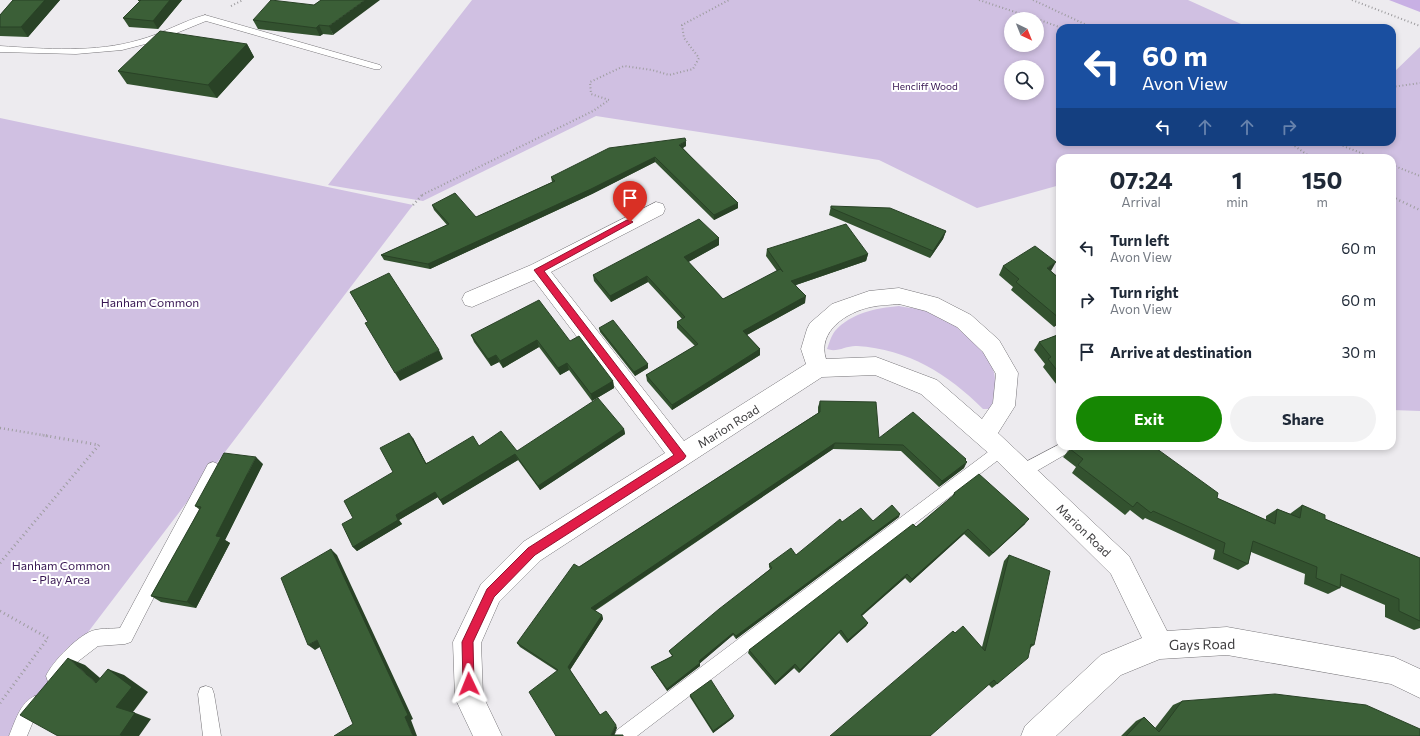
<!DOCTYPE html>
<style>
body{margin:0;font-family:Commissioner,sans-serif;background:#f2f2f3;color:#1f2937;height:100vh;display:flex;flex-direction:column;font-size:15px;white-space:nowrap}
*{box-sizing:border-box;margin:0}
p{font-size:13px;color:#747a83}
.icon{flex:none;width:22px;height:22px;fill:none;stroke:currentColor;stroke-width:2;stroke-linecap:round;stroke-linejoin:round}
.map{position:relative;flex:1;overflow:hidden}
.drawer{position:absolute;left:1056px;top:154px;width:340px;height:296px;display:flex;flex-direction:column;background:#fff;border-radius:12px;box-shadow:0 2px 6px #0003}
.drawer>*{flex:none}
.hud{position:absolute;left:1056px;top:24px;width:340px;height:122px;border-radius:12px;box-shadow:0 2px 6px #0003;background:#1a4fa0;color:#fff;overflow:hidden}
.needle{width:26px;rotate:137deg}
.tools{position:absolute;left:1004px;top:12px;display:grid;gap:8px}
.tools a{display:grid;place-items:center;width:40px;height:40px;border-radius:50%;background:#fff;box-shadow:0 2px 6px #0003;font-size:20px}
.pin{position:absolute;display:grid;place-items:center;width:34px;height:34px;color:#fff;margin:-41px -17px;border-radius:50% 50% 50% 0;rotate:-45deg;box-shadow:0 0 4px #0007}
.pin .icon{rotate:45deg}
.me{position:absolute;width:44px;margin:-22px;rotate:358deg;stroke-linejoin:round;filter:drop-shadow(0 0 3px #0008)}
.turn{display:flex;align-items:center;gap:14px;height:84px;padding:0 20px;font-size:18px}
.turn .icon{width:52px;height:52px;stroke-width:2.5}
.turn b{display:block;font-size:28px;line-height:34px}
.lanes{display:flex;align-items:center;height:38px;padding:0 20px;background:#0003;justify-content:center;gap:20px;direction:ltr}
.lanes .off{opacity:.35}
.eta{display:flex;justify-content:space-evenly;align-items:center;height:68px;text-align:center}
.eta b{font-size:24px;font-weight:700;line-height:28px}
.primary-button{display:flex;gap:8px;margin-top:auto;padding:8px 20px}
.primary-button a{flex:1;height:46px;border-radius:24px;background:#168703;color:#fff;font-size:16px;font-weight:700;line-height:46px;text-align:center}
.primary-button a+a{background:#f2f2f3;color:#1f2937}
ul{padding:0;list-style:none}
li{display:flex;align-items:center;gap:12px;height:52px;padding:0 20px}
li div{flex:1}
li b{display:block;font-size:15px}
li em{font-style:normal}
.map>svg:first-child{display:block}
</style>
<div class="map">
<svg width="1420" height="736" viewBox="0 0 1420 736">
<rect width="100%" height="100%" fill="#edebef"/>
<path fill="#d0c0e2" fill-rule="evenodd" d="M472,0H1188L1250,28H1060V142H1392V74L1420,47V411L1392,410V158H1060V185L977,208L879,160L596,116L423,201L328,185ZM1011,19H1037V45H1011ZM1011,67H1037V93H1011Z
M0,118L413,205L9,736H0Z
M899,306C908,308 919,308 929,311C969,323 1011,365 990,409H983C948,374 908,349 857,346C847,345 837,353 827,349C829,344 831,336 835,331C851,313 876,308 899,306Z"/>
<path fill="#c8b0e4" d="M1389,0H1420V12Z"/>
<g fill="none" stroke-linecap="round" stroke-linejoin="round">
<g stroke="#777579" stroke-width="1">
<path id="lane" d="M205,15L380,65L382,67L380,69H374L206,21L157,41L122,50L76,54L0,52V46C46,49 95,53 139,40C162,34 183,21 205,15Z
M1001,444L1006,446L1008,450L1006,454L637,736H614L617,730L996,446Z
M1060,444V446H1066L1068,450L1066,454L1028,476L1023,477L1018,476L1016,471L1018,466Z
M213,462L218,464L220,468L131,642L125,644L98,646L72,666L60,682L54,684L48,682L46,676C52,662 80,633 95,630C103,628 112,629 120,628L208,464Z
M206,686L212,688L214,694L221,736H203L198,694L200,688Z
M35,696L41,698L43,704L35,717L27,736H9C15,722 20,702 35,696Z"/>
</g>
<g stroke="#777579" stroke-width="1">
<path id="street" d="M656,202L663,204L665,209L663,214L551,272L684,441L806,364L801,349L807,329L810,323L832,304L869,291L899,288L938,298L971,315L999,340L1018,373L1015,406L998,433L1129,556L1167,631L1227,627L1394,657L1420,669V698L1391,684L1227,655L1160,659L1121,675L1056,736H1021L1025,726L1101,655L1142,638L1111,574L993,457L921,394L875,375L822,377L541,560L499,602L481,643L483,696L502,736H473L455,698L453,642L481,584L523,542L665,453L534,280L472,307L465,305L462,299L465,293L531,265ZM899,304L926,311L957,327L983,352L996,374L993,403L982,419L937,380L884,360L876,357L826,359C817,331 847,312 871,307C880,305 890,305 899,304Z"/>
</g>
<path stroke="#9d9c9f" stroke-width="2" stroke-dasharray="1 2.5" stroke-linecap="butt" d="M979,0L1036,19
M1033,0L1093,28
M1352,0L1420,26
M231,6L243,0
M1037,19L1062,28
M1392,87L1420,83
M1289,142L1312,158
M1333,142L1374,158
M1392,165L1420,176
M422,195L593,111L609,100L591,94L590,82L624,66L652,70L669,75L693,69L699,58L684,38L682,25L729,0"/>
<path stroke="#9d9c9f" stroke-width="2.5" stroke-dasharray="1 3" stroke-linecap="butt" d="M1392,197L1420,210
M413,205L423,194
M0,428L48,436"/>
<path stroke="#9d9c9f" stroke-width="3" stroke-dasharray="1 3.5" stroke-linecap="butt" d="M0,563L99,445L42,435
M0,611L48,638L0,703"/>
<use href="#lane" fill="#fff" fill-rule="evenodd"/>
<use href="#street" fill="#fff" fill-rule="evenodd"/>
</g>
<path fill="#33522f" d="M13,0H60L28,37L0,36V15Z
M138,0H182L158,29L129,27L123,18L140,1H138Z
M321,0L333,35L323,34L320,36L258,29L253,20L314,5Z
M247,44L254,57L217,98L127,84L118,71Z
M686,146L683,148L738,208L714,220L655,162L592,194L430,269L384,260L381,255L447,225L434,210L432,205L476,217L552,182L551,177Z
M831,206L946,231L943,239L930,258L829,215Z
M719,238V245L688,262L723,299L777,271L766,256L767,249L868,254L866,261L796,285L805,303L747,335L760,349V355L672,410L647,381L646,375L695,346L677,328V322L682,319L648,282L611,302L594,281L593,275Z
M1003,266L1051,271L1060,279V322L1054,327L1011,290L1013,287L999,275Z
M599,328L648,364V368L635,376L600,332Z
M1060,334V389L1043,367L1045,364L1034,350L1039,342Z
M471,335L570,341L613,381L614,388L592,401L569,370L560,375L539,347L503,368L499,362L491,366L474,342Z
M820,401L879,438L966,459L965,461L964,468L939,487L901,451L833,449L595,611L602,615L603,619L570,670L600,715L617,728L556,736L557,671L520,647L517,643L579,567L818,413V407Z
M624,429L625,434L540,490L518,460L443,505L438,497L399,520L402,524L357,551L353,547L393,472L413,438L426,463L479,446L517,451Z
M1070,449L1217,498L1266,520V516L1277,509L1290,514L1291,513L1302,505L1325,519L1420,558V628L1414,630L1385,617V605L1341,586L1340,588L1328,594L1304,584L1305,574L1251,552L1248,564L1238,570L1213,559L1215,550L1145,518L1143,520L1130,510L1125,515L1072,473L1076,467L1063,457Z
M263,464L225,540L230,543L196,608L161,602L151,596L200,510L195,506Z
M954,493L1025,524L989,557L964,534L910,583L905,578L862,616L868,623L866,626L847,643L839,633L799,673L794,668L775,685L748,653L749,650L916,527L952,497Z
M899,517L736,639L733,635L700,663V666L667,691L652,669L651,667L672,656L670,653L669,651L770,569L769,567V564L796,555L842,522L873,521Z
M1009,555L1034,645L1030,648L997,684L992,688L988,684L955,633L982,647L1004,561Z
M690,695L733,718L713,733L690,697Z
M1182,701L1420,736H1121L1136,721L1144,717L1155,728L1173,705Z"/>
<path fill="#294226" d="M45,0H60L28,37L21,27Z
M170,0H182L158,29L153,21Z
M365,0H380L333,35L329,26Z
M319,25L323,34L320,36L316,28Z
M247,44L254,57L217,98L208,85Z
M686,141V146L679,150V145Z
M655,157V162L592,194L430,269L428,264Z
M738,203V208L714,220V215Z
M946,231L943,239L930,258L933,251Z
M719,238V245L685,264L684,257Z
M868,254L866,261L790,287L791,281Z
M1056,262L1051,271L1042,277L1047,268Z
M647,276L648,282L611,302L610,296Z
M806,296L805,303L743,337V331Z
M1060,317V322L1054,327L1059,318Z
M537,340L539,347L503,368L500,361Z
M760,349V355L672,410V405Z
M439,350L443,359L400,381L395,373Z
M496,355L499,362L491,366L488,359Z
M567,363L569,370L560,375L558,368Z
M648,364V368L635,376L634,372Z
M613,381L614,388L592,401L591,394Z
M624,429L625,434L540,490L538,486Z
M409,433L413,438L429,469L426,464Z
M835,443L833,449L592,612L591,608Z
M515,454L518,460L443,505L440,500Z
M256,457L263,464L225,540L230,543L196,608L187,602L216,536Z
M967,462L964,468L939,487L942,481Z
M435,492L438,497L399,520L402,524L357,551L353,547L396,515Z
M900,514L899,517L736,639V636Z
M1029,519L1025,524L989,557L993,553Z
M968,529L964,534L910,583L912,579Z
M331,549L337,555L413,719L411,720L417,736H413Z
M907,574L905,578L859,618L861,615Z
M602,615L603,619L570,670L568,667Z
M868,623L866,626L847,643L848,640Z
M841,630L839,633L799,673L800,670Z
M733,633V635L699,664V661Z
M317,640L325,644L315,650L308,645Z
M68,658L85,665L113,689L96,683Z
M700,663V666L667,691V689Z
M795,664L794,668L775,685L776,682Z
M108,669L124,675L148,692L133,712L151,719L139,736H122L120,735L116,707Z
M734,716L733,718L713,733V731Z
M616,725L617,728L614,736L611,735Z"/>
<path fill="#3b5f37" stroke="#294226" d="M13,0H45L21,27H0V15Z
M141,0H170L153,21L123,18Z
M271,0L314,5L321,0H365L329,26L319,25L316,28L253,20Z
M160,31L247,44L208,85L118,71Z
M685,138L686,141L679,145L738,203L714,215L655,157L591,189L428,264L381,255L449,224L432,205L455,193L476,217L555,181L551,177L609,148Z
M831,206L890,208L946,231L933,251L831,208Z
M699,219L719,238L684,257L723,299L780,269L783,272L767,249L846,224L868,254L791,281L806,296L743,331L760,349L672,405L646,375L698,344L677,322L685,317L647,276L610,296L593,275Z
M1035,246L1056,262L1047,268L1060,279V317L1059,318L1016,282L1019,279L1003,266Z
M389,273L439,350L395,373L365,323L368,322L350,292Z
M539,300L570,341L579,336L613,381L591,394L567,363L558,368L537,340L500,361L496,355L488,359L471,335Z
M613,320L648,364L634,372L599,328Z
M1060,334V374L1048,359L1051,357L1039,342Z
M598,398L624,429L538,486L515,454L440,500L435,492L396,515L398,520L353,547L342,524L353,518L344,501L393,472L380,448L409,433L426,464L473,436L479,446L501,431L517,451Z
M820,401L876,402L879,438L913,412L966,459L965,460L967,462L942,481L903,445L835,443L591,608L602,615L568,667L600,715L606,711L616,725L611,735H623V736H556L529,692L558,670L517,643L574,564L579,567L820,412Z
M1073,446H1153L1218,493L1217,498L1275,524L1277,509L1300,518L1302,505L1325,515V519L1420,558V621L1399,611V599L1341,574L1340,588L1316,578L1317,567L1253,541L1248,564L1223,553L1225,543L1153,511L1151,513L1137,502L1133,507L1078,465L1083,459L1070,449Z
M224,453L256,457L216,536L221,537L187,602L151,596L201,507L195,506Z
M979,474L1029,519L993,553L968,529L912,579L907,574L861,615L868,623L848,640L841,630L800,670L795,664L776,682L749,650L913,524L916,527L955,494L954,493Z
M892,505L900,514L736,636L733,633L699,661L700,663L667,689L651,667L673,656L669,651L719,609L772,568L769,564L791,548L796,555L840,519L842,522L861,508L873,521Z
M331,549L408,715L405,717L413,736H334L353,724L317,640L308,645L281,578Z
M1009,555L1050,571L1034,645L1031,644L1028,658L997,684L994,680L930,736H830L953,631L955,633L963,626L985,651Z
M68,658L96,683L108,669L132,687L116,707L135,713L120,735L123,736H58L20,715Z
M711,680L734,716L713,731L690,695Z
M1275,694L1366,705L1420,729V736H1126L1144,717L1159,732L1182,701Z"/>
<path fill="#e11d48" stroke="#92132f" d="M627,220H630L633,222L544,271L686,456L684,459L535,555L494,597L473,642L474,684L473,688L469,690L465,688L463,684L462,642L487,589L528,548L674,455L534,270Z"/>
<g text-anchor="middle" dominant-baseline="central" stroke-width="4" stroke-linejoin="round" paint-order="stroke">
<g font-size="10" fill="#371652" stroke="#fff">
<text x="925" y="86">Hencliff Wood</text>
</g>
<g font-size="12" fill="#371652" stroke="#fff">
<text x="150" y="302">Hanham Common</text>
<text x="61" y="565">Hanham Common<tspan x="61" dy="14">- Play Area</tspan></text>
</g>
<g font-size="12" fill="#3d3c3e" stroke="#fff">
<text transform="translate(728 426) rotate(-32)">Marion Road</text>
<text transform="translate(1084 530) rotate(44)">Marion Road</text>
</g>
<g font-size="14" fill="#3d3c3e" stroke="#fff">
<text transform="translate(1202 644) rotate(-1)">Gays Road</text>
</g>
</g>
</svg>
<div class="tools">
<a><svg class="needle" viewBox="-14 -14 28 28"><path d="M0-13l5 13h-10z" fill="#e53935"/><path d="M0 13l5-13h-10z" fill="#747a83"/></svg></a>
<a><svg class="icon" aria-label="search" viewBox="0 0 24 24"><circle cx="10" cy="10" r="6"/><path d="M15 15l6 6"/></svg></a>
</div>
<div class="pin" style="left:630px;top:222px;background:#d93025"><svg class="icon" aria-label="arrive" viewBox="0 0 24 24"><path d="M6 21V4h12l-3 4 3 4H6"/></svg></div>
<svg class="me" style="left:469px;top:684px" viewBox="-20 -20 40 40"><path d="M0-17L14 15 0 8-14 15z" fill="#e11d48" stroke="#fff" stroke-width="4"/></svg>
<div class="hud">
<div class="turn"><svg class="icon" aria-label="left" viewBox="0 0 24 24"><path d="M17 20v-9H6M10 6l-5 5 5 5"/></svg><div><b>60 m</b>Avon View</div></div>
<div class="lanes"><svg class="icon" aria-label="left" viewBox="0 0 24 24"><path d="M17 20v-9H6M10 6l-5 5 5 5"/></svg><svg class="icon off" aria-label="ahead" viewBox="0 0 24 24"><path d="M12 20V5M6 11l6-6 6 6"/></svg><svg class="icon off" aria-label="ahead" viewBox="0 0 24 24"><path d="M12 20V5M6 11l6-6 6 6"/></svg><svg class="icon off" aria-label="right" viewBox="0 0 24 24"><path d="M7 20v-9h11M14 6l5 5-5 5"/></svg></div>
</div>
<section class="drawer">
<div class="eta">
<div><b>07:24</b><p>Arrival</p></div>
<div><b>1</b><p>min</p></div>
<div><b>150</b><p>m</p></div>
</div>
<ul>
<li><svg class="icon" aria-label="left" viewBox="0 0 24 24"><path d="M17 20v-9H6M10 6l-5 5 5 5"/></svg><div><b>Turn left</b><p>Avon View</p></div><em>60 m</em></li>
<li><svg class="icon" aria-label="right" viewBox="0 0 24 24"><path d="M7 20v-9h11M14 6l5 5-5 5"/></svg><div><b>Turn right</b><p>Avon View</p></div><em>60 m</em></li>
<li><svg class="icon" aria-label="arrive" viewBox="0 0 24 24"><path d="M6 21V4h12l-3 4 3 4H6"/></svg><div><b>Arrive at destination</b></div><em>30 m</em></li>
</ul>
<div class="primary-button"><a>Exit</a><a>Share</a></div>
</section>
</div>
